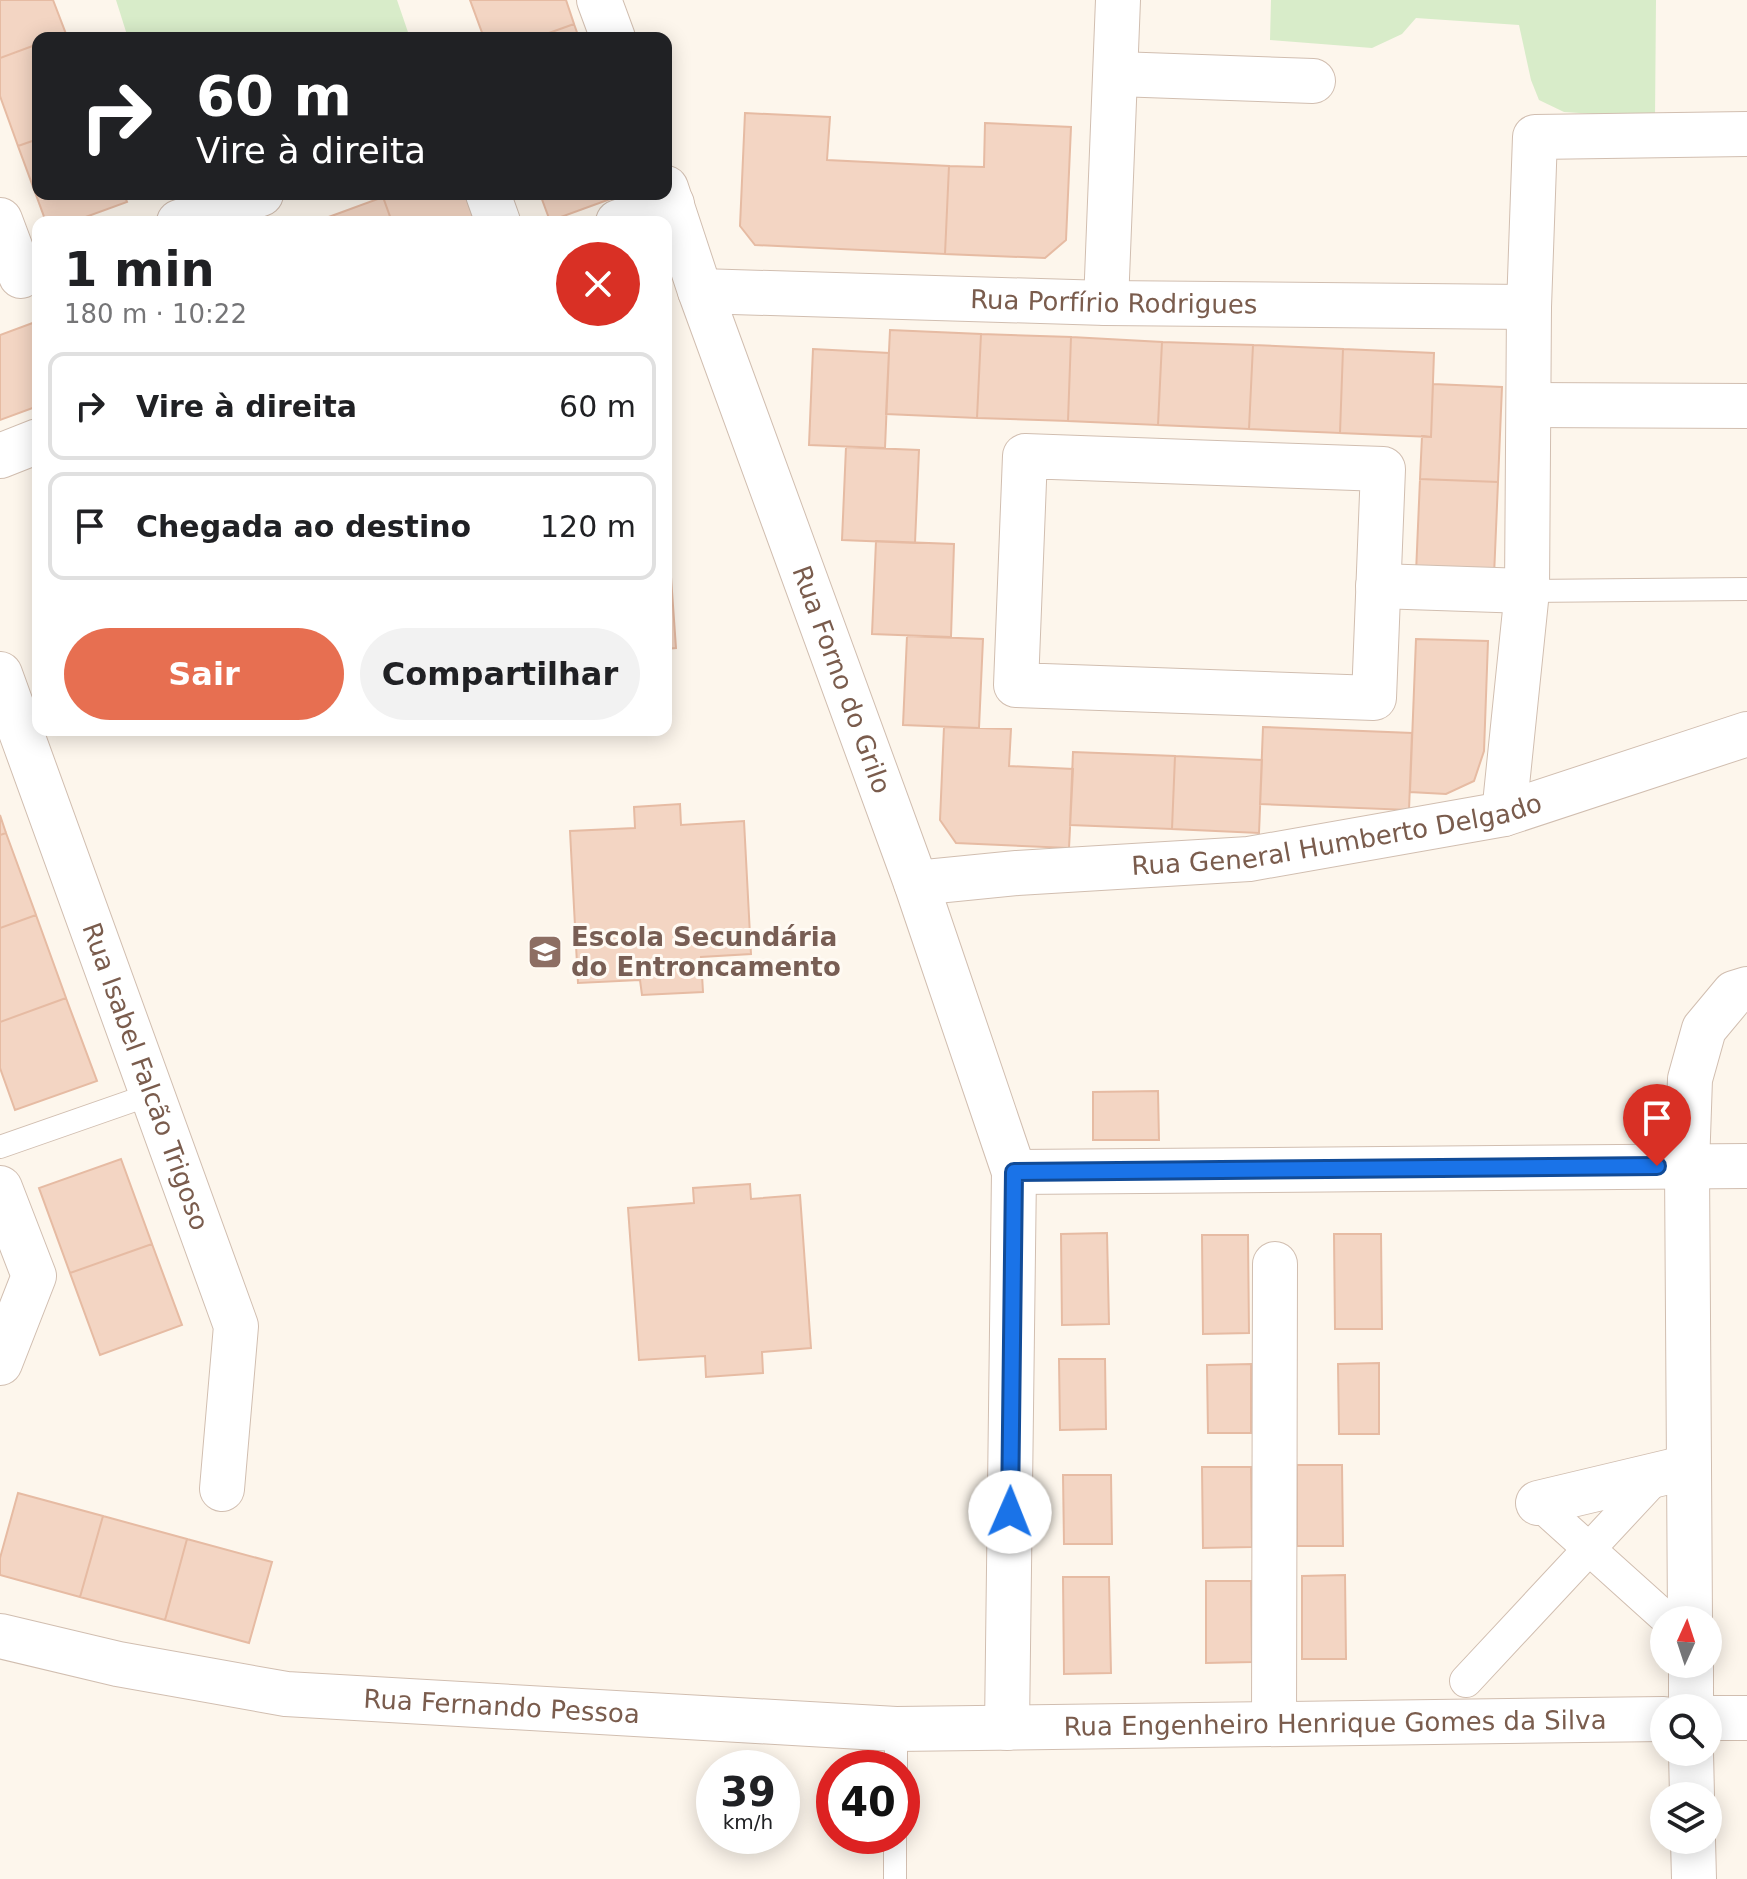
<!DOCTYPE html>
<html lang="pt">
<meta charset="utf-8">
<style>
body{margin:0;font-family:"DejaVu Sans",sans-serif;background:#f2f2f2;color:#202124;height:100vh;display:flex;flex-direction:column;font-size:30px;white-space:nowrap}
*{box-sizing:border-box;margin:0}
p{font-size:26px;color:#757577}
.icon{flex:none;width:44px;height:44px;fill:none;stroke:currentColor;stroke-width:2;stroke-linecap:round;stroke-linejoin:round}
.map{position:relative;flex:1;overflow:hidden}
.panel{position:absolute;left:32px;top:216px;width:640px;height:520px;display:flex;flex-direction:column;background:#fff;border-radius:16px;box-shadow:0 4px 20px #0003}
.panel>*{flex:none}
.top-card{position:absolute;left:32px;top:32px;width:640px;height:168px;border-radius:16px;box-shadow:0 4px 20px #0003;background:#202124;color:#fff;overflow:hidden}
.needle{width:52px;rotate:3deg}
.controls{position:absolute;left:1650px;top:1606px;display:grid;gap:16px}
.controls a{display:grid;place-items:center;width:72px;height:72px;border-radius:50%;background:#fff;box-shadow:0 4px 20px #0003;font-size:40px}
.speed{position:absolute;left:696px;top:1750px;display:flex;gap:16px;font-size:40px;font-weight:700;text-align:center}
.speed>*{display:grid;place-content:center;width:104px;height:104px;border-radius:50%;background:#fff;box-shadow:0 4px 20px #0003;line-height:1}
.speed small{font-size:20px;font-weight:400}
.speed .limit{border:12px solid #d22;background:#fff;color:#111}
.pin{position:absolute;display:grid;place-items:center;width:68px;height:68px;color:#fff;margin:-82px -34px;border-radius:50% 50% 50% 0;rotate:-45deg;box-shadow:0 0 8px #0007}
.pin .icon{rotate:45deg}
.me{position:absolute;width:88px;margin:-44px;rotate:1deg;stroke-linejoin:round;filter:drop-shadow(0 0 6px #0008)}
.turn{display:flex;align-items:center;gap:28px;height:168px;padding:0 32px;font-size:36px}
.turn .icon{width:104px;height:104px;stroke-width:2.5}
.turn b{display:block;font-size:56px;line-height:68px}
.round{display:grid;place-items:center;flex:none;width:84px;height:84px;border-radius:42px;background:#f2f2f2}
.headline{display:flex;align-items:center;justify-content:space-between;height:136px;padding:0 32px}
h1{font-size:48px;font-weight:700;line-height:60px}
.primary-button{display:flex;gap:16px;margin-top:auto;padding:16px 32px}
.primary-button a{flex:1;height:92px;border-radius:48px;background:#e76f51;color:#fff;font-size:32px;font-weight:700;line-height:92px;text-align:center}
.primary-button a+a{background:#f2f2f2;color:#202124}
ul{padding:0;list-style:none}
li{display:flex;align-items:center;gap:24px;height:108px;margin:0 16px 12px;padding:0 16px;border:4px solid #e0e0e0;border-radius:16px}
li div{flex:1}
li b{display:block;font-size:30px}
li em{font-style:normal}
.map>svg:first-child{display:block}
</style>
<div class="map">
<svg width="1747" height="1879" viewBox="0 0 1747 1879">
<rect width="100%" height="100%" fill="#fdf6ec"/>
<path fill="#d8ecc9" d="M116,0H397L410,38H128Z
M1271,0H1656L1655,118L1564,112L1539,100L1531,80L1519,25L1416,18L1402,34L1372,48L1270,40Z"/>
<path fill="#f3d5c3" stroke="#e6bba3" stroke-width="2" d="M0,0H53L66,34L54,38H38V44L0,58Z
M470,0H566L574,24L535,38H484Z
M574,24L579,38H535Z
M38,44V139L18,146L0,96V58Z
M745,113L830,117L827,160L949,166L945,254L755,245L740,226Z
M985,123L1071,127L1066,240L1045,258L945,254L949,166L984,167Z
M38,139V194H124L127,202L72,222H46L18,146Z
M392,194H476L486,222H392L383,197Z
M540,194H624L550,221Z
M383,197L392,222H315Z
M38,321V406L0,420V335Z
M890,330L981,334L977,418L886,414Z
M981,334L1071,337L1068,421L977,418Z
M1071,337L1162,342L1158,425L1068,421Z
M1162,342L1253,345L1249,429L1158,425Z
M1253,345L1343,349L1340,433L1249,429Z
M813,349L889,353L885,448L809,445Z
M1343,349L1434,353L1431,437L1340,433Z
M1433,384L1502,387L1498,482L1420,479L1422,436L1431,437Z
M846,447L919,450L915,543L842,540Z
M1420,479L1498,482L1494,576L1416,573Z
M666,506L676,648L666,649Z
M876,541L954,544L951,637L872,634Z
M907,636L983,639L979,728L903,725Z
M1416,639L1488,641L1484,751L1474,781L1446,794L1410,792Z
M944,727L1011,729L1009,766L1073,769L1069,848L956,843L940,820Z
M1263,727L1412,733L1409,810L1260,804Z
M1073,752L1175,756L1172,829L1070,825Z
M1175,756L1262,760L1259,833L1172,829Z
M680,804L681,825L744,821L751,954L701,957L703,992L642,995L640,980L578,983L570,831L635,828L634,807Z
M0,815L6,833L0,835Z
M6,833L36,915L0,928V835Z
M36,915L66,998L0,1022V928Z
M66,998L97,1081L15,1110L0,1068V1022Z
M1158,1091L1159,1140H1093V1092Z
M121,1159L152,1244L70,1273L39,1188Z
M750,1184L751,1199L800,1195L811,1348L762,1352L763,1373L706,1377L705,1356L639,1360L628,1208L694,1203L693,1188Z
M1107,1233L1109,1324L1062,1325L1061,1234Z
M1334,1234H1381L1382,1329H1335Z
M1202,1235H1248L1249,1333L1203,1334Z
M152,1244L182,1325L100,1355L70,1273Z
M1059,1359H1105L1106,1429L1060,1430Z
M1379,1363V1434H1339L1338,1364Z
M1251,1364V1433H1208L1207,1365Z
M1297,1465H1342L1343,1546H1297Z
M1202,1467H1251L1252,1547L1203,1548Z
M1063,1475H1111L1112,1544H1064Z
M18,1493L103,1516L80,1597L0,1575V1558Z
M103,1516L187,1539L165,1620L80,1597Z
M187,1539L272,1562L249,1643L165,1620Z
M1345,1575L1346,1659H1302V1576Z
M1063,1577H1109L1111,1673L1064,1674Z
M1206,1581H1251L1252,1662L1206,1663Z"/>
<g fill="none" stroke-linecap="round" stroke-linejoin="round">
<g stroke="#d1beb0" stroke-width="24">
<path id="service" d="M1527,591L1747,589
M0,1147L152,1094
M896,1768V1729
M895,1879V1836"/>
</g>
<g stroke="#d1beb0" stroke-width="34">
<path id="pedestrian" d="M1538,1503L1668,1620
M1466,1681L1659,1474"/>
</g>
<g stroke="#d1beb0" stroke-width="46">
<g id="minor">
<path d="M1117,74L1313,81"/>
<path d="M488,194L498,222"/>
<path d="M0,220L21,276"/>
<path d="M179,222L261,194"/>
<path d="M618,222L672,204"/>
<path id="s1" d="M700,291L1106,303L1529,307"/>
<path d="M1106,303L1118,0"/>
<path d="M1529,405L1747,406"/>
<path d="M0,456L38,441"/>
<path d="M1025,456L1383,469L1374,698L1016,685Z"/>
<path d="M1378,586L1527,591"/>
<path id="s2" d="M0,674L236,1326L222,1489"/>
<path d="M1504,814L1527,591L1529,307L1535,137L1747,134"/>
<path id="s3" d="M916,883L1017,873L1249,859L1504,814L1747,734"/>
<path d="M1014,1172L1747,1166"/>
<path d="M0,1188L34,1276L0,1363"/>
<path d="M1538,1503L1689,1467"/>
<path d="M1690,1620L1687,1166L1690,1079L1704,1029L1734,993L1747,989"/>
<path d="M1691,1664V1708"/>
<path d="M1274,1724L1275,1264"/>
<path d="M1691,1752L1692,1796"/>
<path d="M1693,1840L1694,1879"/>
</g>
</g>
<g stroke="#d1beb0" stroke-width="46">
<g id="tertiary">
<path d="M599,0L613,38"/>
<path id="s4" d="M666,188L700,291L916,883L1014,1172L1007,1728"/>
<path id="s5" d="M0,1636L118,1664L286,1694L896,1729L1664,1719"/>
<path d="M1708,1718H1747"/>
</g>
</g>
<use href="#service" stroke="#fff" stroke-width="22"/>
<use href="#pedestrian" stroke="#fff" stroke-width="32"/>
<use href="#minor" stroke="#fff" stroke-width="44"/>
<use href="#tertiary" stroke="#fff" stroke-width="44"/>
</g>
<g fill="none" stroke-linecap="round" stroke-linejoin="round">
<g stroke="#114b97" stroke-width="20">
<path id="route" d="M1010,1512L1014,1172L1657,1166"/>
</g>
<use href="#route" stroke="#1a73e8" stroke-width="14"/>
</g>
<defs>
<g id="school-square" transform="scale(1.8)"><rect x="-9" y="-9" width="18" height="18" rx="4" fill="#8d6e63" stroke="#fffaf3"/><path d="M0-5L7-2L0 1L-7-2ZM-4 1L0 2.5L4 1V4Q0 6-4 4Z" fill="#fff"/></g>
</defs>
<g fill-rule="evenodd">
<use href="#school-square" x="545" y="952"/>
</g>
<g text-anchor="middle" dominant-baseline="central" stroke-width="6" stroke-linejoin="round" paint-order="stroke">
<g font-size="26" fill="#7a5c4d" stroke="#fffaf3">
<text stroke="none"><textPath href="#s1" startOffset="414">Rua Porfírio Rodrigues</textPath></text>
<text stroke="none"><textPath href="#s4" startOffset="522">Rua Forno do Grilo</textPath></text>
<text stroke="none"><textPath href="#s3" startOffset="424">Rua General Humberto Delgado</textPath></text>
<text stroke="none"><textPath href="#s2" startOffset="428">Rua Isabel Falcão Trigoso</textPath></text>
<text stroke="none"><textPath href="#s5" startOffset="508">Rua Fernando Pessoa</textPath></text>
<text stroke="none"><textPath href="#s5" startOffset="1342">Rua Engenheiro Henrique Gomes da Silva</textPath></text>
</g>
<g font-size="26" font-weight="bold" fill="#785e54" stroke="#fffaf3" text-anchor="start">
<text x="571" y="937">Escola Secundária<tspan x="571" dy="30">do Entroncamento</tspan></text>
</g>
</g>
</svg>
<div class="controls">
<a><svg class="needle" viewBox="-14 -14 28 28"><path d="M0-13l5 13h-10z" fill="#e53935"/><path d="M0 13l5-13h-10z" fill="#757577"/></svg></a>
<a><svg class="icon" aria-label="search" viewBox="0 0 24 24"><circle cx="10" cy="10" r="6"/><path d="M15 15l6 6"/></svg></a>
<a><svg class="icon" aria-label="layers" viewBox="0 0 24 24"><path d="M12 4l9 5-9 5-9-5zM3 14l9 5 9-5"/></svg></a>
</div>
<div class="speed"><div>39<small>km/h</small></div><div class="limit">40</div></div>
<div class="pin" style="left:1657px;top:1166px;background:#d93025"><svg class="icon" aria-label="arrive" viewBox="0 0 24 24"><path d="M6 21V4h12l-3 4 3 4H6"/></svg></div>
<svg class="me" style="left:1010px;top:1512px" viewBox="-20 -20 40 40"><circle r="19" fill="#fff"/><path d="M0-13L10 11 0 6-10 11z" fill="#1a73e8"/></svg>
<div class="top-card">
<div class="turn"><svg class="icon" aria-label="right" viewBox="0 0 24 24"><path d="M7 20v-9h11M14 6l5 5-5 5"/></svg><div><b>60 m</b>Vire à direita</div></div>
</div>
<section class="panel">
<div class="headline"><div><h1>1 min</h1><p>180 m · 10:22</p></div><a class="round" style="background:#d93025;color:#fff"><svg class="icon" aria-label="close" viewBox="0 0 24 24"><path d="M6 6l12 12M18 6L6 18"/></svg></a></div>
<ul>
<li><svg class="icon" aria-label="right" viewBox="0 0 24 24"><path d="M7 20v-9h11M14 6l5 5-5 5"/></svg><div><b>Vire à direita</b></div><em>60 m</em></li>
<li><svg class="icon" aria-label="arrive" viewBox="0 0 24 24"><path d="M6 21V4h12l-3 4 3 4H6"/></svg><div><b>Chegada ao destino</b></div><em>120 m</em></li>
</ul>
<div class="primary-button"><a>Sair</a><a>Compartilhar</a></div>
</section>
</div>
